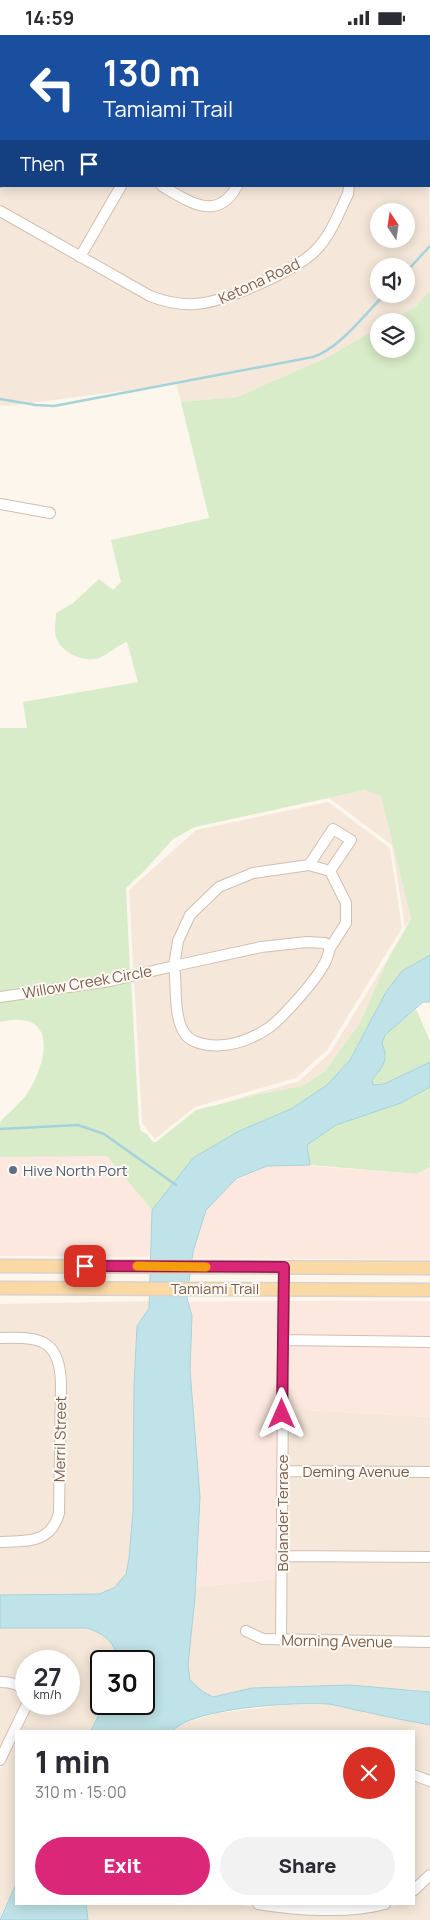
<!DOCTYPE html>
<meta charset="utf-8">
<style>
body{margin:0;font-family:Manrope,sans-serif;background:#f2f2f3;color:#2b2b33;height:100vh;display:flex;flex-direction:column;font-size:19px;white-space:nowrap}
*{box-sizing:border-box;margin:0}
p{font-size:16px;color:#7c7c81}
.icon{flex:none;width:28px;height:28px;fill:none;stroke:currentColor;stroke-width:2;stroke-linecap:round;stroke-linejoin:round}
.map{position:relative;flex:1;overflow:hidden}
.panel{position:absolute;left:15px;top:1695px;width:400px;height:175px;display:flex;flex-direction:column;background:#fff;border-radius:0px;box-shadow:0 2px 12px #0003}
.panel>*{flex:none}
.hud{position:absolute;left:0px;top:0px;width:430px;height:152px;box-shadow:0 2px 12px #0003;background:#1a4fa0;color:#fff;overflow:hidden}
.needle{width:32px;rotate:347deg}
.fabs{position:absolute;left:370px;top:168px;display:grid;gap:10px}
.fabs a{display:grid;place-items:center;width:45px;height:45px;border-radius:50%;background:#fff;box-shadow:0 2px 12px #0003;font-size:25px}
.speed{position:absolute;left:15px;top:1615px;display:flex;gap:10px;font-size:25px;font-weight:700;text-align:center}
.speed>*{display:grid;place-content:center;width:65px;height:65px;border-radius:50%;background:#fff;box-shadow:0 2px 12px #0003;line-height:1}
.speed small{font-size:12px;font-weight:400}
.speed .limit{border:2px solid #111;border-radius:8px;background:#fff;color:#111}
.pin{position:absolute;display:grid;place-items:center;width:42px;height:42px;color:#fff;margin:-21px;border-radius:10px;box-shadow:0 2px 8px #0006}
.me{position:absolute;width:55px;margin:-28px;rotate:0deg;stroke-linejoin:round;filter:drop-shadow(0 0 4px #0008)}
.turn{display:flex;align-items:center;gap:18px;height:105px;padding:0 20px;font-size:22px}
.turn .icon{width:65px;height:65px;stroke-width:2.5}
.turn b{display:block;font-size:35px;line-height:42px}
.then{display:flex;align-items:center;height:48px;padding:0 20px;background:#0003;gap:10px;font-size:19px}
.round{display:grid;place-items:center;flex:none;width:52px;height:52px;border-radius:26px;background:#f2f2f3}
.head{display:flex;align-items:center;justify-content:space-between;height:85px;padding:0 20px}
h1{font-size:30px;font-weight:800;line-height:38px}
.action{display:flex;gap:10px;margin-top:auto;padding:10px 20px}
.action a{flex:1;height:58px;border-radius:30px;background:#db2777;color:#fff;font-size:20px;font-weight:800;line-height:58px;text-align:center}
.action a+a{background:#f2f2f3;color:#2b2b33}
.status{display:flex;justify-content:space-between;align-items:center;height:35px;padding:0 25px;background:#fff;direction:ltr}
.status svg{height:14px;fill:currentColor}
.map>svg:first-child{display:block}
</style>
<div class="status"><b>14:59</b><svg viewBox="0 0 49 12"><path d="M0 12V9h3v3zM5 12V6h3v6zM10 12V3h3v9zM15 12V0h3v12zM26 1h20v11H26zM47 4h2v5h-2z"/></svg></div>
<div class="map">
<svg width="430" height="1885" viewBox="0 0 430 1885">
<rect width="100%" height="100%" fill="#fdf6ec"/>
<path fill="#f5e8da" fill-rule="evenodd" d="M429,98L430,255L416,271L389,286H379V292L328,322L237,362L181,367L176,349L8,371L0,370V181L140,261L197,274L207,273L225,268L291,238L313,224L353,151H429ZM379,176H406V204H379ZM379,231H406V259H379Z
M2,151H116L78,216L0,171V155Z
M125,151H154L191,172L200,176H209L241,151H345L344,157L324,197L308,217L288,230L222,260L205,264L178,265L152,258L85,220Z
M171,151H232L226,160L216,166L201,167Z
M365,755L381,760L411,884L405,892L392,810L329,763Z
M328,767L390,813L402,893L327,1015L296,1043L195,1072L155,1104L142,1088L129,855L196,795Z
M389,922L360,988L324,1037L302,1051L216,1070L299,1046L330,1018Z
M149,1266V1273L137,1291L134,1350L133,1476L129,1523L126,1539L114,1553L99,1559L0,1560V1511L56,1495L58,1316L0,1299V1269Z
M25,1307L42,1312L52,1320L57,1336L55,1477L50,1490L40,1498L27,1502H0V1308Z
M286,1374L430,1382V1432L286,1431Z
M286,1440L430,1441V1518L286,1517Z
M286,1525L430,1526V1603L285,1601Z
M278,1544L277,1600H264L245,1591L241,1598L252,1605L263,1608L430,1611V1657L412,1654L252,1653L213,1662L202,1656L189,1645L188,1630L196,1552Z
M0,1593H86L97,1596L107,1602L114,1611L118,1626H101V1669H104L91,1696H19L31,1669H69V1626H26V1652L0,1643Z
M0,1652H10L18,1655L23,1664L0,1716Z
M329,1669L430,1690V1742L414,1735V1696H172L176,1692L194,1685L218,1678L285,1670Z
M16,1701V1849L0,1882V1734Z
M414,1744L430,1751V1834L414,1850Z
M430,1847V1885H88L86,1870L237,1869L274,1876L380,1875L398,1869H414V1860Z"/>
<path fill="#fde8e0" d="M48,1121H107L152,1175L150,1222L0,1221V1122Z
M298,1130L417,1139L430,1132V1225L192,1223L206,1175L237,1143L267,1131Z
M280,1266L278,1544L196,1552L200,1461L190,1335L192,1281L188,1267Z
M288,1266H430V1302L287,1301Z
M287,1309L430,1311V1382L286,1374Z"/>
<path fill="#d8ecc9" d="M430,255V920L402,936L386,957L350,1025L327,1050L291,1074L239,1096L193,1123L152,1175L107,1121L0,1122V1087C9,1077 19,1070 27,1059C48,1026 59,973 0,987V966L131,945L139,1088L141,1096L147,1099L153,1107H156L196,1075L261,1059L302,1051L324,1037L360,988L389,922L411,884L381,761L365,755L195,792L173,804L146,834L126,853L130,937L109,942L0,957V693H27L23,667L138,647L127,607C116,611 109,619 99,623C84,628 61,618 56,602C54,595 56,585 56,578L73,568L99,544L113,555L121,547L111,505L209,483L181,367L237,362L328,322L379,292V314H406V286H389L416,271Z
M416,974L430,1006V1027L384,1049L373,1050L372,1045C383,1031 389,1026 382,1008L384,1000Z
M430,1052V1132L417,1139L310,1130L307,1110L336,1090Z"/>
<path fill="#bfe3e8" stroke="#a5d3da" d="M430,920V967H423L385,1000L382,1008C389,1026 383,1031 372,1045L373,1050L384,1049L430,1027V1052L401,1068L336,1090L307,1110L310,1130L267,1131L237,1143L206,1175L193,1217L187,1263L192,1281L190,1335L200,1462L195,1562L188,1630L190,1645L202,1656L213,1662L252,1653L350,1650L430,1657V1690C409,1686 387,1682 366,1677C354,1675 341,1671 329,1669C295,1667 195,1672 172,1696H91L104,1669H144V1626H118C115,1607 104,1598 86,1593H0V1560L99,1559L114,1553L126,1539L129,1523L133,1476L134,1350L137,1291L149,1273L152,1175L193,1123L239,1096L291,1074L327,1050L350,1025L386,957L402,936Z
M16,1849V1869H86L88,1885H0Z"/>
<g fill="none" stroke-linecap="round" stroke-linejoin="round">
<path stroke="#a5d3da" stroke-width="2.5" d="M408,0V1
M429,117L430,128
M406,237L430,211
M0,364L36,370L54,371L313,322C340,313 365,279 385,259
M0,1094L78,1090L104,1099L176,1150"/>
<g stroke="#d1beb0" stroke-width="12">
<path id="minor" d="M79,1L80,0
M196,1L197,0
M305,1L306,0
M0,147L1,145
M162,151C188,166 217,188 237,151
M0,176L150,261C165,267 179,270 195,269C223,268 297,235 316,215C331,200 339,177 348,159L349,151
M80,222L121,151
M0,469L50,478
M309,830L333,794L351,805L330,836
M307,907L325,908L330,913C328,919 327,926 323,931C315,946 281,985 267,994C250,1005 229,1012 209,1010C201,1009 190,1006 185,999C173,982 177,951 174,931L261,912Z
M0,962L110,946L174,931L178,906L190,880L219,852L253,838L309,830L330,836L346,868V888L330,913
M0,1303C39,1302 60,1303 61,1349L59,1478C51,1509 26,1506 0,1507
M283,1305L430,1307
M282,1436L430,1437
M282,1521L430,1522
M246,1596L263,1604L430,1607
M281,1605L284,1231
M0,1647C11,1647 22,1649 26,1661
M0,1725L27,1669
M414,1740L430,1746
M414,1855L430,1840
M258,1869C294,1875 349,1879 385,1869"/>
</g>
<g stroke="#dad1cd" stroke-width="15">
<path id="major" d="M0,1231L430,1233
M0,1253L430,1255"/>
</g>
<use href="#minor" stroke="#fff" stroke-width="10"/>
<use href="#major" stroke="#fbd9a5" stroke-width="12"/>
</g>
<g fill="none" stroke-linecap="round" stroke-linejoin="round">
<g stroke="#8e194d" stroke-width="12">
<path id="route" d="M85,1231L284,1232L282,1379"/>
</g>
<use href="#route" stroke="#db2777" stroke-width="9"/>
<path stroke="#f59e0b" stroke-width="9" d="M137,1231L206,1232"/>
</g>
<circle fill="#5c6f8a" stroke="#fffaf3" stroke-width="2" cx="13" cy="1135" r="5"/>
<g text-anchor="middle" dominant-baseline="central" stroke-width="4" stroke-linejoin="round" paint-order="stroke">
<g font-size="15" fill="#7a5c4d" stroke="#fffaf3">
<text transform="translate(259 246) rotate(-25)">Ketona Road</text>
<text transform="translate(87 947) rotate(-10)">Willow Creek Circle</text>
<text x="215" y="1253">Tamiami Trail</text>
<text transform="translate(60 1404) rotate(-89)">Merril Street</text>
<text x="356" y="1436">Deming Avenue</text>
<text transform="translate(282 1478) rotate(-90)">Bolander Terrace</text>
<text transform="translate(337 1606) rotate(1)">Morning Avenue</text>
</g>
<g font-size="15" fill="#4e5e75" stroke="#fffaf3" text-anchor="start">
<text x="23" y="1135">Hive North Port</text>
</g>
</g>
</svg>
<div class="fabs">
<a><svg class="needle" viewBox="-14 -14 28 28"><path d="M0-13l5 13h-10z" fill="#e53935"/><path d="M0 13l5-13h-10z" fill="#7c7c81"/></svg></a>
<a><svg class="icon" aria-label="sound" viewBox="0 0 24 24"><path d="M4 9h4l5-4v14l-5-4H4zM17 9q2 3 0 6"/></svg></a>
<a><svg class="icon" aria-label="layers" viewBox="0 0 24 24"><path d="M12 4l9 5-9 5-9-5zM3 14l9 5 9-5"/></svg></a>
</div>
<div class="speed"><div>27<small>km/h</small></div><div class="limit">30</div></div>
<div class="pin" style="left:85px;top:1231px;background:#d93025"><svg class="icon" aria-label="arrive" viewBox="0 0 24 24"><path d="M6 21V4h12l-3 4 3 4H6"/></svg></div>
<svg class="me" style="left:282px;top:1379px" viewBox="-20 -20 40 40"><path d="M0-17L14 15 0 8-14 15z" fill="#db2777" stroke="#fff" stroke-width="4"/></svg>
<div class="hud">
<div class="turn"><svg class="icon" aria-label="left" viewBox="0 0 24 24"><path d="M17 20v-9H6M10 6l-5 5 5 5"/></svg><div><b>130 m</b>Tamiami Trail</div></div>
<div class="then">Then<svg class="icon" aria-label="arrive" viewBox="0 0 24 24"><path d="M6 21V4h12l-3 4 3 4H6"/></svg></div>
</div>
<section class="panel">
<div class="head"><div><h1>1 min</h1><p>310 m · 15:00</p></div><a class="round" style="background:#d93025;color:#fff"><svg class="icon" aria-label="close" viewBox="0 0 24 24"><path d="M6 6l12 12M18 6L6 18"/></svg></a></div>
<div class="action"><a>Exit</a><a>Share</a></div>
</section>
</div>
